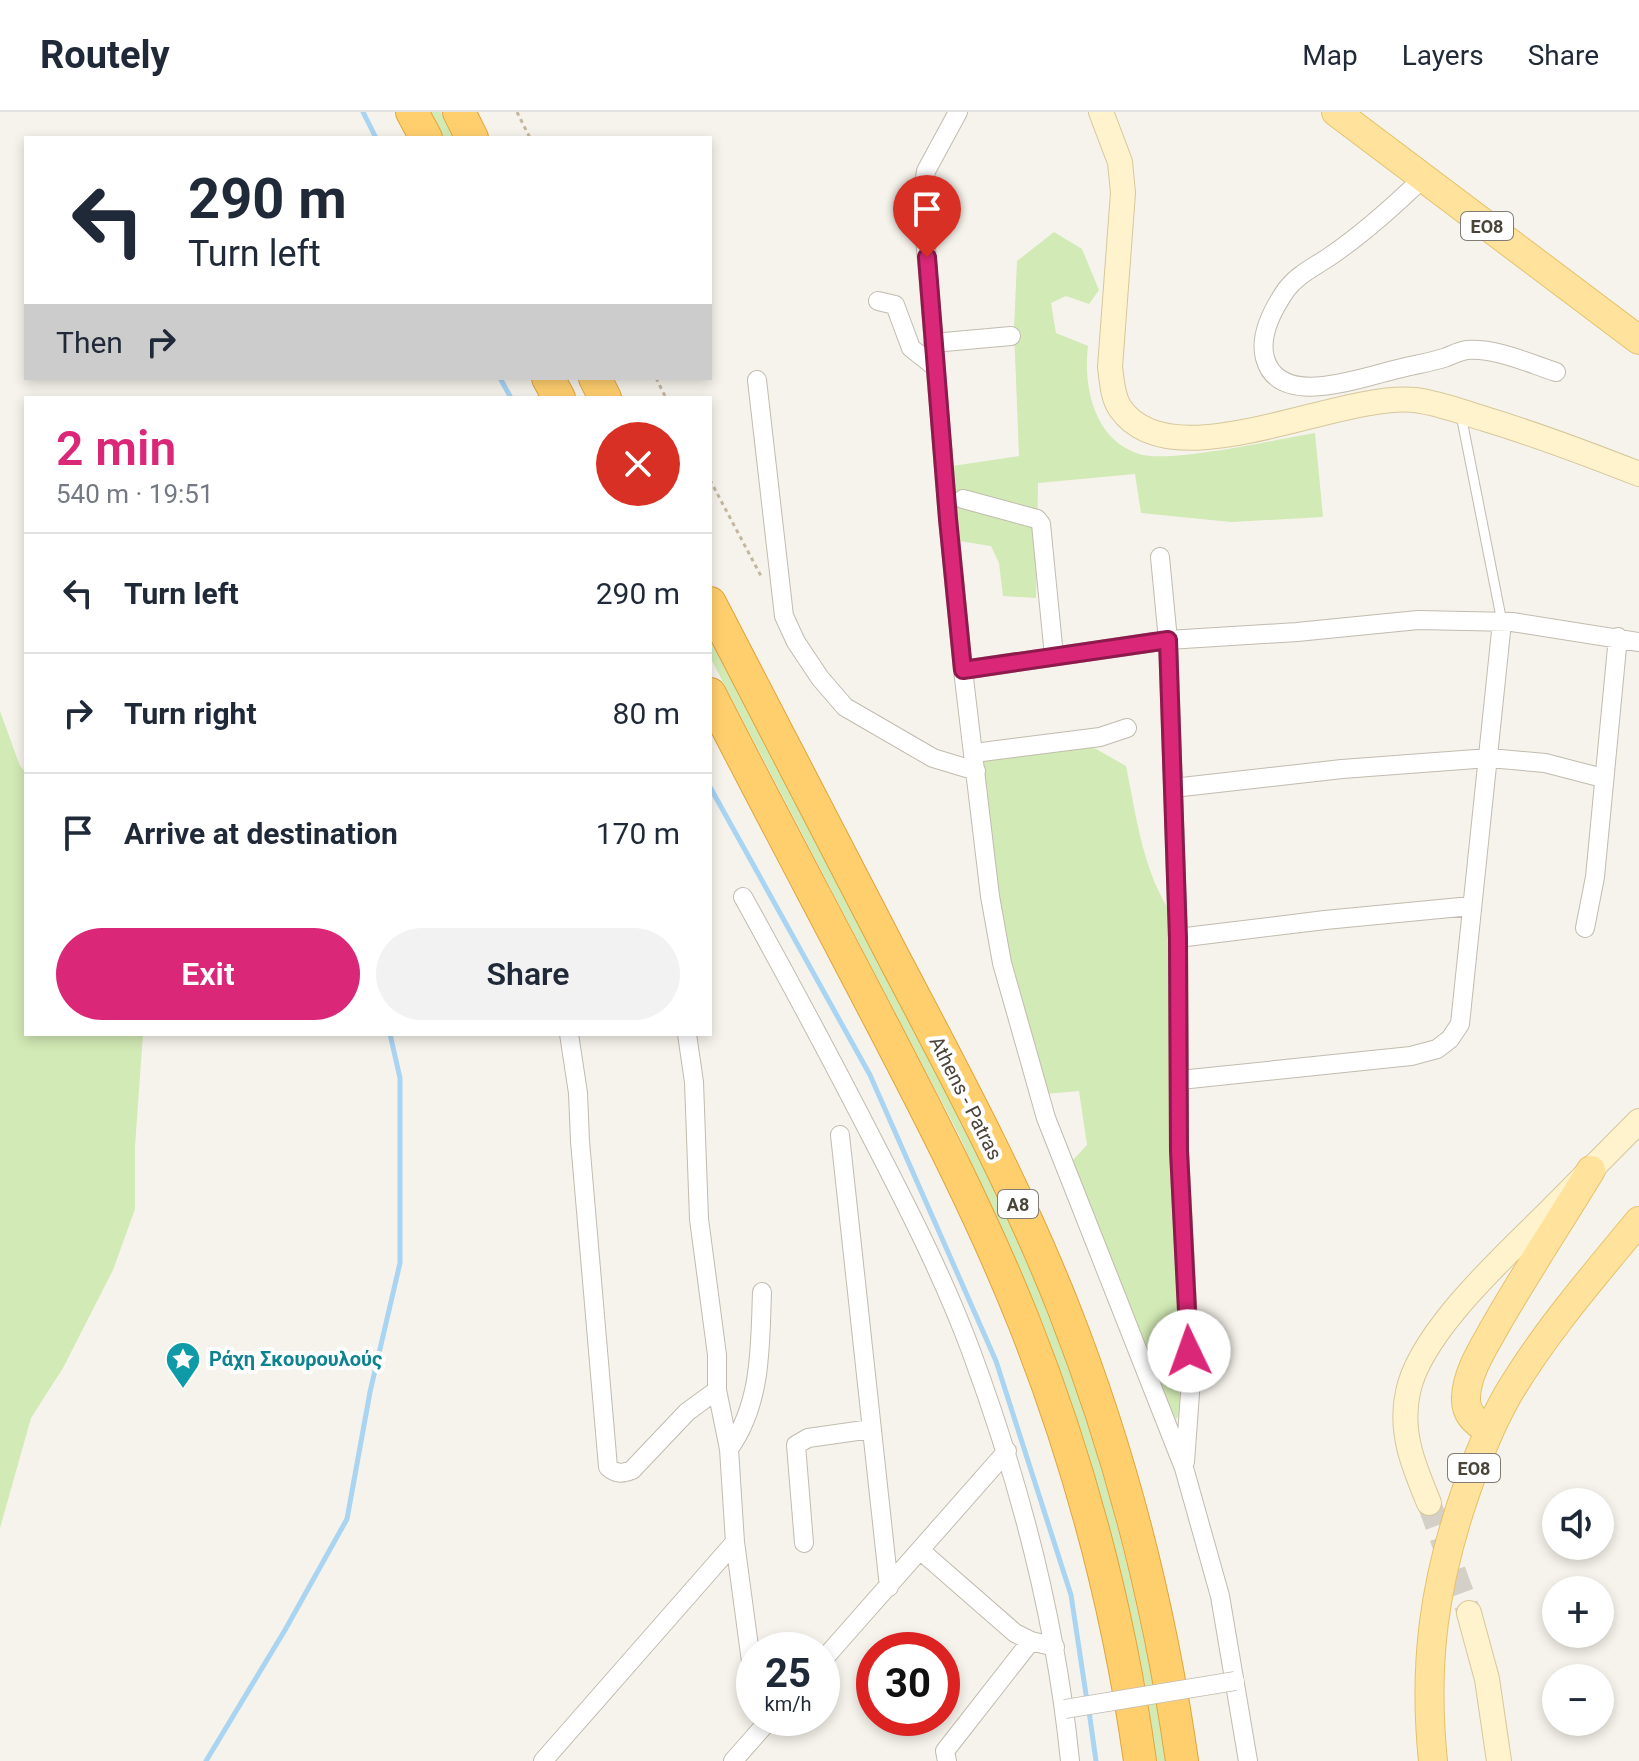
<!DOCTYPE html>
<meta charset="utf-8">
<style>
body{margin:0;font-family:Roboto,sans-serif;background:#f2f2f3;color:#1f2937;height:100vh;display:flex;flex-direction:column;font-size:30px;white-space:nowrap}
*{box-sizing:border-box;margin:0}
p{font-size:26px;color:#747a83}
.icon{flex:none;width:44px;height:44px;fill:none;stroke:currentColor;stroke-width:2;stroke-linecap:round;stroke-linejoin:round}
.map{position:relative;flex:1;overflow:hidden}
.panel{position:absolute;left:24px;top:284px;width:688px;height:640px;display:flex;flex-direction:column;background:#fff;border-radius:0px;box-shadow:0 4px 12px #0003}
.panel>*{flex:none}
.top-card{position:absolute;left:24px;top:24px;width:688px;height:244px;border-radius:0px;box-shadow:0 4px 12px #0003;background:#fff;color:#1f2937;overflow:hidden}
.buttons{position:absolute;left:1542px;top:1376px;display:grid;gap:16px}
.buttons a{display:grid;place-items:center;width:72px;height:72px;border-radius:50%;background:#fff;box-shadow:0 4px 12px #0003;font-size:40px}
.speed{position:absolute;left:736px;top:1520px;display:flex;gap:16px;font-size:40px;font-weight:700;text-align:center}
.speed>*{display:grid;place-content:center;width:104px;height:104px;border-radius:50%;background:#fff;box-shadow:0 4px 12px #0003;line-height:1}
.speed small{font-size:20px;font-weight:400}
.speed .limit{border:12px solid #d22;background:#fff;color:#111}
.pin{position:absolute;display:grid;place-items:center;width:68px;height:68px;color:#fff;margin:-82px -34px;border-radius:50% 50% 50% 0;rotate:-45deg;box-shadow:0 0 8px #0007}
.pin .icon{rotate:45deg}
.me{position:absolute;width:88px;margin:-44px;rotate:357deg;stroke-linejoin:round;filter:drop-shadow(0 0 6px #0008)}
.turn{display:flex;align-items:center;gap:28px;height:168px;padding:0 32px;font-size:36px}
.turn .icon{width:104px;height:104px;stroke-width:2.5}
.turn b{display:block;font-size:56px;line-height:68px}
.then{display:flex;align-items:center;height:76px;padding:0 32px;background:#0003;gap:16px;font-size:30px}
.round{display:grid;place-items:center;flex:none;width:84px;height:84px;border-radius:42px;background:#f2f2f3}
.summary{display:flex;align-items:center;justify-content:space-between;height:136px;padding:0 32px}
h1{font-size:48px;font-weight:600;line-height:60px;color:#db2777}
.primary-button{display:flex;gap:16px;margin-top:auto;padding:16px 32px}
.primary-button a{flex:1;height:92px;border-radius:48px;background:#db2777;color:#fff;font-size:32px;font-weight:600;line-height:92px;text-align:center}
.primary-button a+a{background:#f2f2f3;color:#1f2937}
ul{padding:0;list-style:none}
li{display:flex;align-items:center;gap:24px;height:120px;padding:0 32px;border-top:2px solid #e0e1e3}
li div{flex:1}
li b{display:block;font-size:30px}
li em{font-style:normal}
header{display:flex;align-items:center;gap:48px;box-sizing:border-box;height:112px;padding:0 40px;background:#fff;border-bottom:2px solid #e0e1e3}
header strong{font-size:38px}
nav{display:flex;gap:44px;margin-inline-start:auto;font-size:28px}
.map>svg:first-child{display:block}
</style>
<header>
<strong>Routely</strong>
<nav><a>Map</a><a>Layers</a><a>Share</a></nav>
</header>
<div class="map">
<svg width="1639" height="1649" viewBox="0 0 1639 1649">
<rect width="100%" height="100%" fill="#f6f3ec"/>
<path fill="#d2eab5" d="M431,0H441L454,26H444Z
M1054,120L1082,137L1099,178L1089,192L1066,184L1051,191L1056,221L1088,234C1083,275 1094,328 1139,342C1169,352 1278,327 1315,321L1323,405L1231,410L1141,401L1135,362L1038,371L1036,486L1003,484L999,451L991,434L959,429L952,354L1019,344L1014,217L1017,149Z
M710,525C779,658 847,790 916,923C964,1015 1012,1108 1050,1205C1105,1349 1142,1497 1166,1649H1157L1144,1567L1107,1406L1084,1328L1042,1209L958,1021L710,545Z
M0,599L20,654L26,660V922H143L135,1034V1097L113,1158L63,1256L31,1306L0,1416Z
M1089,633L1126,654C1136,703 1142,752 1167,795L1174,987L1180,1304L1176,1307L1155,1272L1072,1049L1087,1033L1079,979L1044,982L1010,863L990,742L983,647Z"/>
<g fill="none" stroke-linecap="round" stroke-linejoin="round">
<path stroke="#a9d4f2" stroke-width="5" d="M363,0L376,26
M500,266L511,286
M710,675L870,963L996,1249L1071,1483L1087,1589
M1089,1599L1096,1649
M206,1649L285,1518L347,1407L370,1280L400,1151V966L390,922"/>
<path stroke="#d4d0c8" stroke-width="24" stroke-dasharray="24 12" stroke-linecap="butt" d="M1429,1391L1469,1501"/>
<g stroke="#c2bbae" stroke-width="11">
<path id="lane" d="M1461,303L1502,510"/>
</g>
<g stroke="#c2bbae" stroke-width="20">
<path id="street" d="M958,0L926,59L922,87L948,407L963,558L990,784L1002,851L1046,1006L1184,1356L1220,1484L1248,1649
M1423,66C1394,94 1363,122 1329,145C1314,155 1297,163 1286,178C1273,197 1259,224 1265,246C1278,296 1357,267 1390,259C1408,254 1427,251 1444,246C1452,243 1459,239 1467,238C1497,236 1528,251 1556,260
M878,189L895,193L911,236L935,255
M933,231L1011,224
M757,268L784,504L796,530L820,566L845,595L933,646L976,659
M963,387L1037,407L1041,412L1054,544
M1160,445L1168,528L1178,826L1179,1039L1191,1268L1185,1350
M963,558L1168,528L1297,520L1418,508L1512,510L1639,530
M974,641L1100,625L1127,616
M1173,676L1342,657L1489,646L1545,651L1603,666
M743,785C789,868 834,952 877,1036C911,1102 945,1169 971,1239C1020,1371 1056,1508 1070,1649
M1585,816L1595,765L1618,525
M1178,826L1325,808L1471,794
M569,922L578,981L580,1029L608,1355C616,1362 622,1362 632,1358L687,1300L717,1278
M687,922L694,970L699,1107L717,1243V1278L729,1337L735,1430L754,1572
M1180,968L1411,944L1437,937L1450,927L1460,912L1502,510
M840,1023L889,1475
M729,1337C762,1291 760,1234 762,1180
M804,1431L796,1333L808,1326L871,1317
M921,1439L1015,1521L1031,1529L1055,1535
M822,1549L1007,1339
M543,1649L735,1430
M733,1649L771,1606
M947,1649L945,1639L1031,1529"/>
</g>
<g stroke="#d6c79b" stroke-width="26">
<path id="secondary" d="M1101,0L1120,50L1123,81L1110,255C1112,268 1112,284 1120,296C1171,371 1337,280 1415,288C1439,291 1462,300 1485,307C1538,323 1588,342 1639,362
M1429,1391C1414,1355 1399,1320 1408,1280C1420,1220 1506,1143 1549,1100C1579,1070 1609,1039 1639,1009
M1469,1501L1487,1567L1499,1649"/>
</g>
<g stroke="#e6c16a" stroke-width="30">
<path id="primary" d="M1336,0L1639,228
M1489,1318C1475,1311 1465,1301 1466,1285C1467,1259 1485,1233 1497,1211C1527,1159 1560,1109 1591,1058
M1433,1649C1423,1552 1434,1471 1466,1379C1477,1347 1490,1314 1507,1284C1544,1221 1593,1165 1639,1109"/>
</g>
<g stroke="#e0a43c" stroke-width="34">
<path id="highway" d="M412,0L426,26
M459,0L472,26
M548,266L559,286
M595,266L605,286
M710,491C771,611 834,730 896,850C956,964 1017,1078 1064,1197C1121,1342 1160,1495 1182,1649
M710,582C766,692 824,800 881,910C932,1008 983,1107 1024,1210C1080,1351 1119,1499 1140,1649"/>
</g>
<path stroke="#c4b79f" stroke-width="3" stroke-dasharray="4 4" stroke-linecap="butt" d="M517,0L530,26
M656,266L666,286
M710,368L761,464"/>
<use href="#lane" stroke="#fff" stroke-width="9"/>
<use href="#street" stroke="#fff" stroke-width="18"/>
<use href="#secondary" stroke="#fff3cd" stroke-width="24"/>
<use href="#primary" stroke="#ffe39c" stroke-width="28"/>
<use href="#highway" stroke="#ffcf6e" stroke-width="32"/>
<g stroke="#c2bbae" stroke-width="20" stroke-linecap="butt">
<path id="street-bridge" d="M1065,1597L1235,1569"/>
</g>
<use href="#street-bridge" stroke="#fff" stroke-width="18"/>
</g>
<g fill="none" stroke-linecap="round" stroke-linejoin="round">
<g stroke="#8e194d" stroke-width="20">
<path id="route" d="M927,145L948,407L963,558L1168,528L1178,826L1179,1039L1189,1239"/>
</g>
<use href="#route" stroke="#db2777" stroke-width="14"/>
</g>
<defs>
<g id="sight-pin" transform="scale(1.8)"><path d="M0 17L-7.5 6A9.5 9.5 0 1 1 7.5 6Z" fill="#0f9aa8" stroke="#fff"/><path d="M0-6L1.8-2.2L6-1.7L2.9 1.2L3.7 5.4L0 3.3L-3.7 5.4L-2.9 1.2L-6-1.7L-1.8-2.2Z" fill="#fff"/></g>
</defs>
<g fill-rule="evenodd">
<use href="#sight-pin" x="183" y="1247"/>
</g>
<g text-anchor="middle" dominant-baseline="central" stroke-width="8" stroke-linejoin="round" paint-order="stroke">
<g fill="#fff" stroke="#817c74" stroke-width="2">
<rect x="1461" y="100" width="52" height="28" rx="6"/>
<rect x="998" y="1078" width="40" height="28" rx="6"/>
<rect x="1448" y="1342" width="52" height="28" rx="6"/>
</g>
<g font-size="18" font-weight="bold" fill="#4b4439">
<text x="1487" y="114">ΕΟ8</text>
<text x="1018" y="1092">Α8</text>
<text x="1474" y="1356">ΕΟ8</text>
</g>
<g font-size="20" fill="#4b4439" stroke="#fff">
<text transform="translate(966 986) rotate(63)">Athens - Patras</text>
</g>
<g font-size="20" font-weight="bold" fill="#0d838f" stroke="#fff" text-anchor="start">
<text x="209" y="1247">Ράχη Σκουρουλούς</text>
</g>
</g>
</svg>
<div class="buttons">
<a><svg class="icon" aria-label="sound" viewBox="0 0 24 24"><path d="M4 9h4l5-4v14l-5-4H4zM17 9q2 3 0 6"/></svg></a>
<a>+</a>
<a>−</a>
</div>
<div class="speed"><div>25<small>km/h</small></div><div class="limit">30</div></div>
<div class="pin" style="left:927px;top:145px;background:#d93025"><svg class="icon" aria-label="arrive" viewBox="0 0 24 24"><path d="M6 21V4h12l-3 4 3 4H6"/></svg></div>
<svg class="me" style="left:1189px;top:1239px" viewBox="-20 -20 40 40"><circle r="19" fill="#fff"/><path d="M0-13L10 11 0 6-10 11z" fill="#db2777"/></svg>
<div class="top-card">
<div class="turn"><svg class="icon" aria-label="left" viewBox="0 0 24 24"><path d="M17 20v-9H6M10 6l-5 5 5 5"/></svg><div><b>290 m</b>Turn left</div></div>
<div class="then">Then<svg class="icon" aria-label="right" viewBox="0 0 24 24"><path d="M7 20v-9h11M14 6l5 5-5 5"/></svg></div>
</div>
<section class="panel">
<div class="summary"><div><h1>2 min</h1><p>540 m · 19:51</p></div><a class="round" style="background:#d93025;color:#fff"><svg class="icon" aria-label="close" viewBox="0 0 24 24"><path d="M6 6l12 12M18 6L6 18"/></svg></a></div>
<ul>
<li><svg class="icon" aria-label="left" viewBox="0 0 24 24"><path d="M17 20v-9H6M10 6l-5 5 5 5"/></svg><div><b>Turn left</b></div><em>290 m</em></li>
<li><svg class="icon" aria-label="right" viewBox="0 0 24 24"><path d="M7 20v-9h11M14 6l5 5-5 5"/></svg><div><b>Turn right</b></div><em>80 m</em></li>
<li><svg class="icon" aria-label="arrive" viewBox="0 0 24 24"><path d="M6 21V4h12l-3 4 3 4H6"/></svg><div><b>Arrive at destination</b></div><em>170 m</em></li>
</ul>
<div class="primary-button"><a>Exit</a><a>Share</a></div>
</section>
</div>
